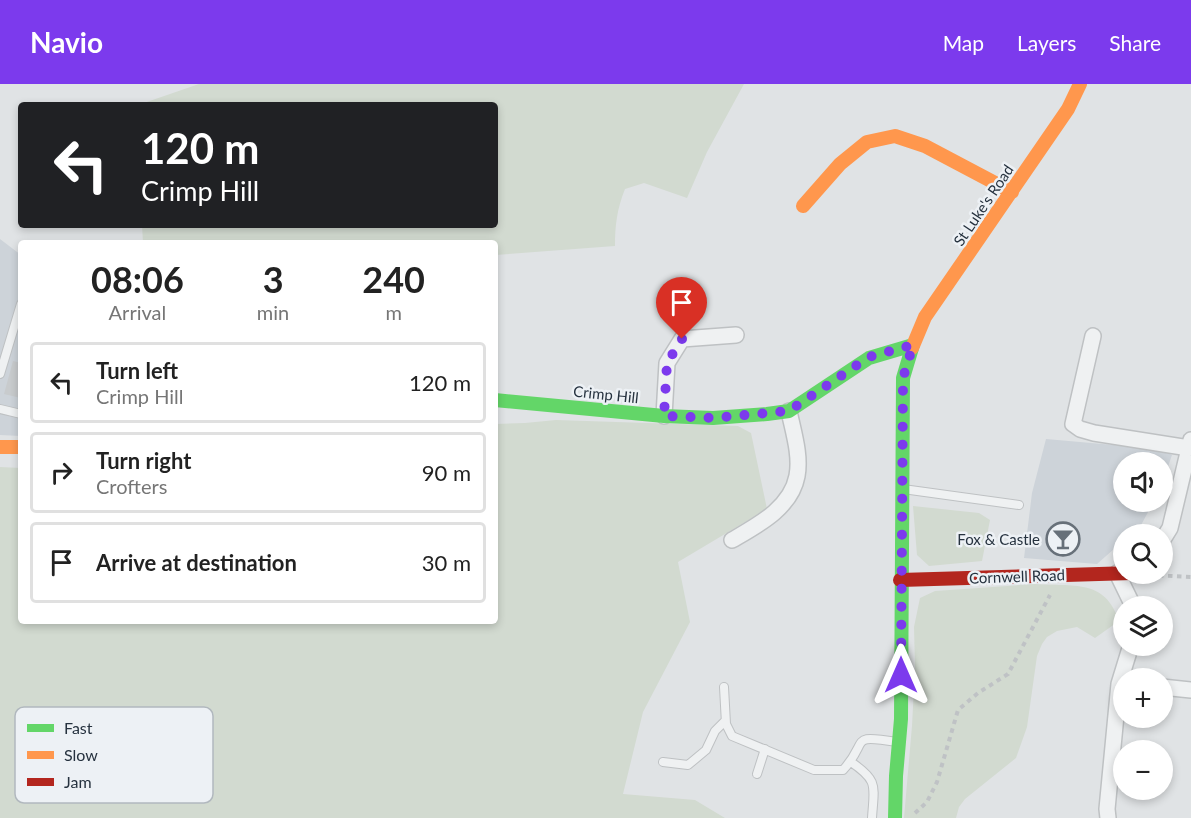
<!DOCTYPE html>
<meta charset="utf-8">
<style>
body{margin:0;font-family:Lato,sans-serif;background:#f6f6f6;color:#222;height:100vh;display:flex;flex-direction:column;font-size:22px;white-space:nowrap}
*{box-sizing:border-box;margin:0}
p{font-size:20px;color:#767676}
.icon{flex:none;width:33px;height:33px;fill:none;stroke:currentColor;stroke-width:2;stroke-linecap:round;stroke-linejoin:round}
.map{position:relative;flex:1;overflow:hidden}
.drawer{position:absolute;left:18px;top:156px;width:480px;height:384px;display:flex;flex-direction:column;background:#fff;border-radius:6px;box-shadow:0 3px 9px #0003}
.drawer>*{flex:none}
.top-card{position:absolute;left:18px;top:18px;width:480px;height:126px;border-radius:6px;box-shadow:0 3px 9px #0003;background:#202124;color:#fff;overflow:hidden}
.fabs{position:absolute;left:1113px;top:368px;display:grid;gap:12px}
.fabs a{display:grid;place-items:center;width:60px;height:60px;border-radius:50%;background:#fff;box-shadow:0 3px 9px #0003;font-size:30px}
.pin{position:absolute;display:grid;place-items:center;width:51px;height:51px;color:#fff;margin:-62px -26px;border-radius:50% 50% 50% 0;rotate:-45deg;box-shadow:0 0 6px #0007}
.pin .icon{rotate:45deg}
.me{position:absolute;width:66px;margin:-33px;rotate:0deg;stroke-linejoin:round;filter:drop-shadow(0 0 4px #0008)}
.turn{display:flex;align-items:center;gap:21px;height:126px;padding:0 24px;font-size:27px}
.turn .icon{width:78px;height:78px;stroke-width:2.5}
.turn b{display:block;font-size:42px;line-height:51px}
.eta{display:flex;justify-content:space-evenly;align-items:center;height:102px;text-align:center}
.eta b{font-size:36px;font-weight:700;line-height:42px}
ul{padding:0;list-style:none}
li{display:flex;align-items:center;gap:18px;height:81px;margin:0 12px 9px;padding:0 12px;border:3px solid #e0e0e0;border-radius:6px}
li div{flex:1}
li b{display:block;font-size:22px}
li em{font-style:normal}
header{display:flex;align-items:center;gap:36px;box-sizing:border-box;height:84px;padding:0 30px;background:#7c3aed;color:#fff}
header strong{font-size:28px}
nav{display:flex;gap:33px;margin-inline-start:auto;font-size:21px}
.map>svg:first-child{display:block}
</style>
<header>
<strong>Navio</strong>
<nav><a>Map</a><a>Layers</a><a>Share</a></nav>
</header>
<div class="map">
<svg width="1191" height="734" viewBox="0 0 1191 734">
<rect width="100%" height="100%" fill="#e0e3e5"/>
<path fill="#cdd3d9" d="M0,155L21,171V352L0,351Z
M1046,355L1159,365L1172,371L1163,397L1162,378H1124V417H1154L1140,443L1132,450H1124L1123,457L1097,480L1024,474L1032,409Z"/>
<path fill="#d2dad0" d="M199,0H744L707,68L687,114L644,99L625,105C617,125 615,141 615,162L495,171V159H143L142,141H495V21H138Z
M556,336L738,342L751,349L767,425L678,478L690,538L643,628L623,710L695,716L725,734H0V383L21,384V537H495V340L525,339Z
M913,422L979,429L990,436L982,477L929,482L917,471Z
M1035,500C1073,503 1105,494 1119,537L1095,554L1077,543L1057,547L1047,553L1042,560L1037,572L1027,643L1016,674L965,715L959,723L956,734H904L912,642L915,583L914,543L920,514L935,507Z"/>
<path fill="#c8cbcd" d="M13,277L21,279V314L4,310Z"/>
<g fill="none" stroke-linecap="round" stroke-linejoin="round">
<g stroke="#bec1c3" stroke-width="10">
<path id="lane" d="M0,290L21,220
M0,325L21,330
M903,405L1019,421
M724,603L726,640L732,652L814,686H843C870,657 847,650 897,658
M663,678L688,681L706,666L715,647L725,637
M851,678C879,697 874,702 872,734
M757,690L765,665"/>
</g>
<g stroke="#bec1c3" stroke-width="18">
<path id="street" d="M1093,252L1073,340L1080,345L1094,349L1189,364
M664,332L667,279L682,255L736,251
M732,456C758,441 791,424 797,392C801,371 793,347 789,327
M1162,457L1170,444L1191,356
M1117,489L1133,522
M1162,603L1191,606
M1108,734L1107,725L1119,600L1131,561"/>
</g>
<path stroke="#bfc2c5" stroke-width="4" stroke-dasharray="4.5 4.5" stroke-linecap="butt" d="M1150,491L1191,493
M915,729L927,718L937,698L958,626L978,609L1008,590L1050,511"/>
<use href="#lane" stroke="#eff1f2" stroke-width="8"/>
<use href="#street" stroke="#eff1f2" stroke-width="15"/>
<path stroke="#63d668" stroke-width="14" d="M495,316L664,332L713,334L767,330L789,327L869,274L913,261
M895,734L896,692L901,635L903,294L912,264"/>
<path stroke="#ff974d" stroke-width="14" d="M803,122L840,80L867,58L895,52L925,62L1012,108
M912,264L925,233L1068,25L1080,0
M0,363H21"/>
<path stroke="#b3261e" stroke-width="14" d="M900,496L1132,489"/>
</g>
<g fill="none" stroke-linecap="round" stroke-linejoin="round">
<path stroke="#7c3aed" stroke-width="10" stroke-dasharray="0 18" d="M682,255L667,279L664,332L713,334L789,327L869,273L913,261L903,294L901,591"/>
</g>
<defs>
<g id="bar-ring" transform="scale(1.725)"><circle r="9.5" fill="#edf1f5" stroke="#677079" stroke-width="1.5"/><path d="M-6-5H6L.8 .8V4.5H3.5V6h-7V4.5H-.8V.8Z" fill="#677079"/></g>
</defs>
<g fill-rule="evenodd">
<use href="#bar-ring" x="1063" y="455"/>
</g>
<g text-anchor="middle" dominant-baseline="central" stroke-width="5" stroke-linejoin="round" paint-order="stroke">
<g font-size="15" fill="#26323f" stroke="#edf1f5">
<text transform="translate(983 121) rotate(-56)">St Luke's Road</text>
<text transform="translate(606 310) rotate(6)">Crimp Hill</text>
<text transform="translate(1017 492) rotate(-2)">Cornwell Road</text>
</g>
<g font-size="15" fill="#26323f" stroke="#edf1f5" text-anchor="end">
<text x="1040" y="455">Fox &amp; Castle</text>
</g>
</g>
<rect x="15" y="623" width="198" height="96" rx="9" fill="#edf1f5" stroke="#b1b8be" stroke-width="1.5"/>
<rect x="27" y="640" width="27" height="8" fill="#63d668"/>
<rect x="27" y="667" width="27" height="8" fill="#ff974d"/>
<rect x="27" y="694" width="27" height="8" fill="#b3261e"/>
<g font-size="16" fill="#26323f">
<text x="64" y="650">Fast</text>
<text x="64" y="677">Slow</text>
<text x="64" y="704">Jam</text>
</g>
</svg>
<div class="fabs">
<a><svg class="icon" aria-label="sound" viewBox="0 0 24 24"><path d="M4 9h4l5-4v14l-5-4H4zM17 9q2 3 0 6"/></svg></a>
<a><svg class="icon" aria-label="search" viewBox="0 0 24 24"><circle cx="10" cy="10" r="6"/><path d="M15 15l6 6"/></svg></a>
<a><svg class="icon" aria-label="layers" viewBox="0 0 24 24"><path d="M12 4l9 5-9 5-9-5zM3 14l9 5 9-5"/></svg></a>
<a>+</a>
<a>−</a>
</div>
<div class="pin" style="left:682px;top:255px;background:#d93025"><svg class="icon" aria-label="arrive" viewBox="0 0 24 24"><path d="M6 21V4h12l-3 4 3 4H6"/></svg></div>
<svg class="me" style="left:901px;top:591px" viewBox="-20 -20 40 40"><path d="M0-17L14 15 0 8-14 15z" fill="#7c3aed" stroke="#fff" stroke-width="4"/></svg>
<div class="top-card">
<div class="turn"><svg class="icon" aria-label="left" viewBox="0 0 24 24"><path d="M17 20v-9H6M10 6l-5 5 5 5"/></svg><div><b>120 m</b>Crimp Hill</div></div>
</div>
<section class="drawer">
<div class="eta">
<div><b>08:06</b><p>Arrival</p></div>
<div><b>3</b><p>min</p></div>
<div><b>240</b><p>m</p></div>
</div>
<ul>
<li><svg class="icon" aria-label="left" viewBox="0 0 24 24"><path d="M17 20v-9H6M10 6l-5 5 5 5"/></svg><div><b>Turn left</b><p>Crimp Hill</p></div><em>120 m</em></li>
<li><svg class="icon" aria-label="right" viewBox="0 0 24 24"><path d="M7 20v-9h11M14 6l5 5-5 5"/></svg><div><b>Turn right</b><p>Crofters</p></div><em>90 m</em></li>
<li><svg class="icon" aria-label="arrive" viewBox="0 0 24 24"><path d="M6 21V4h12l-3 4 3 4H6"/></svg><div><b>Arrive at destination</b></div><em>30 m</em></li>
</ul>
</section>
</div>
